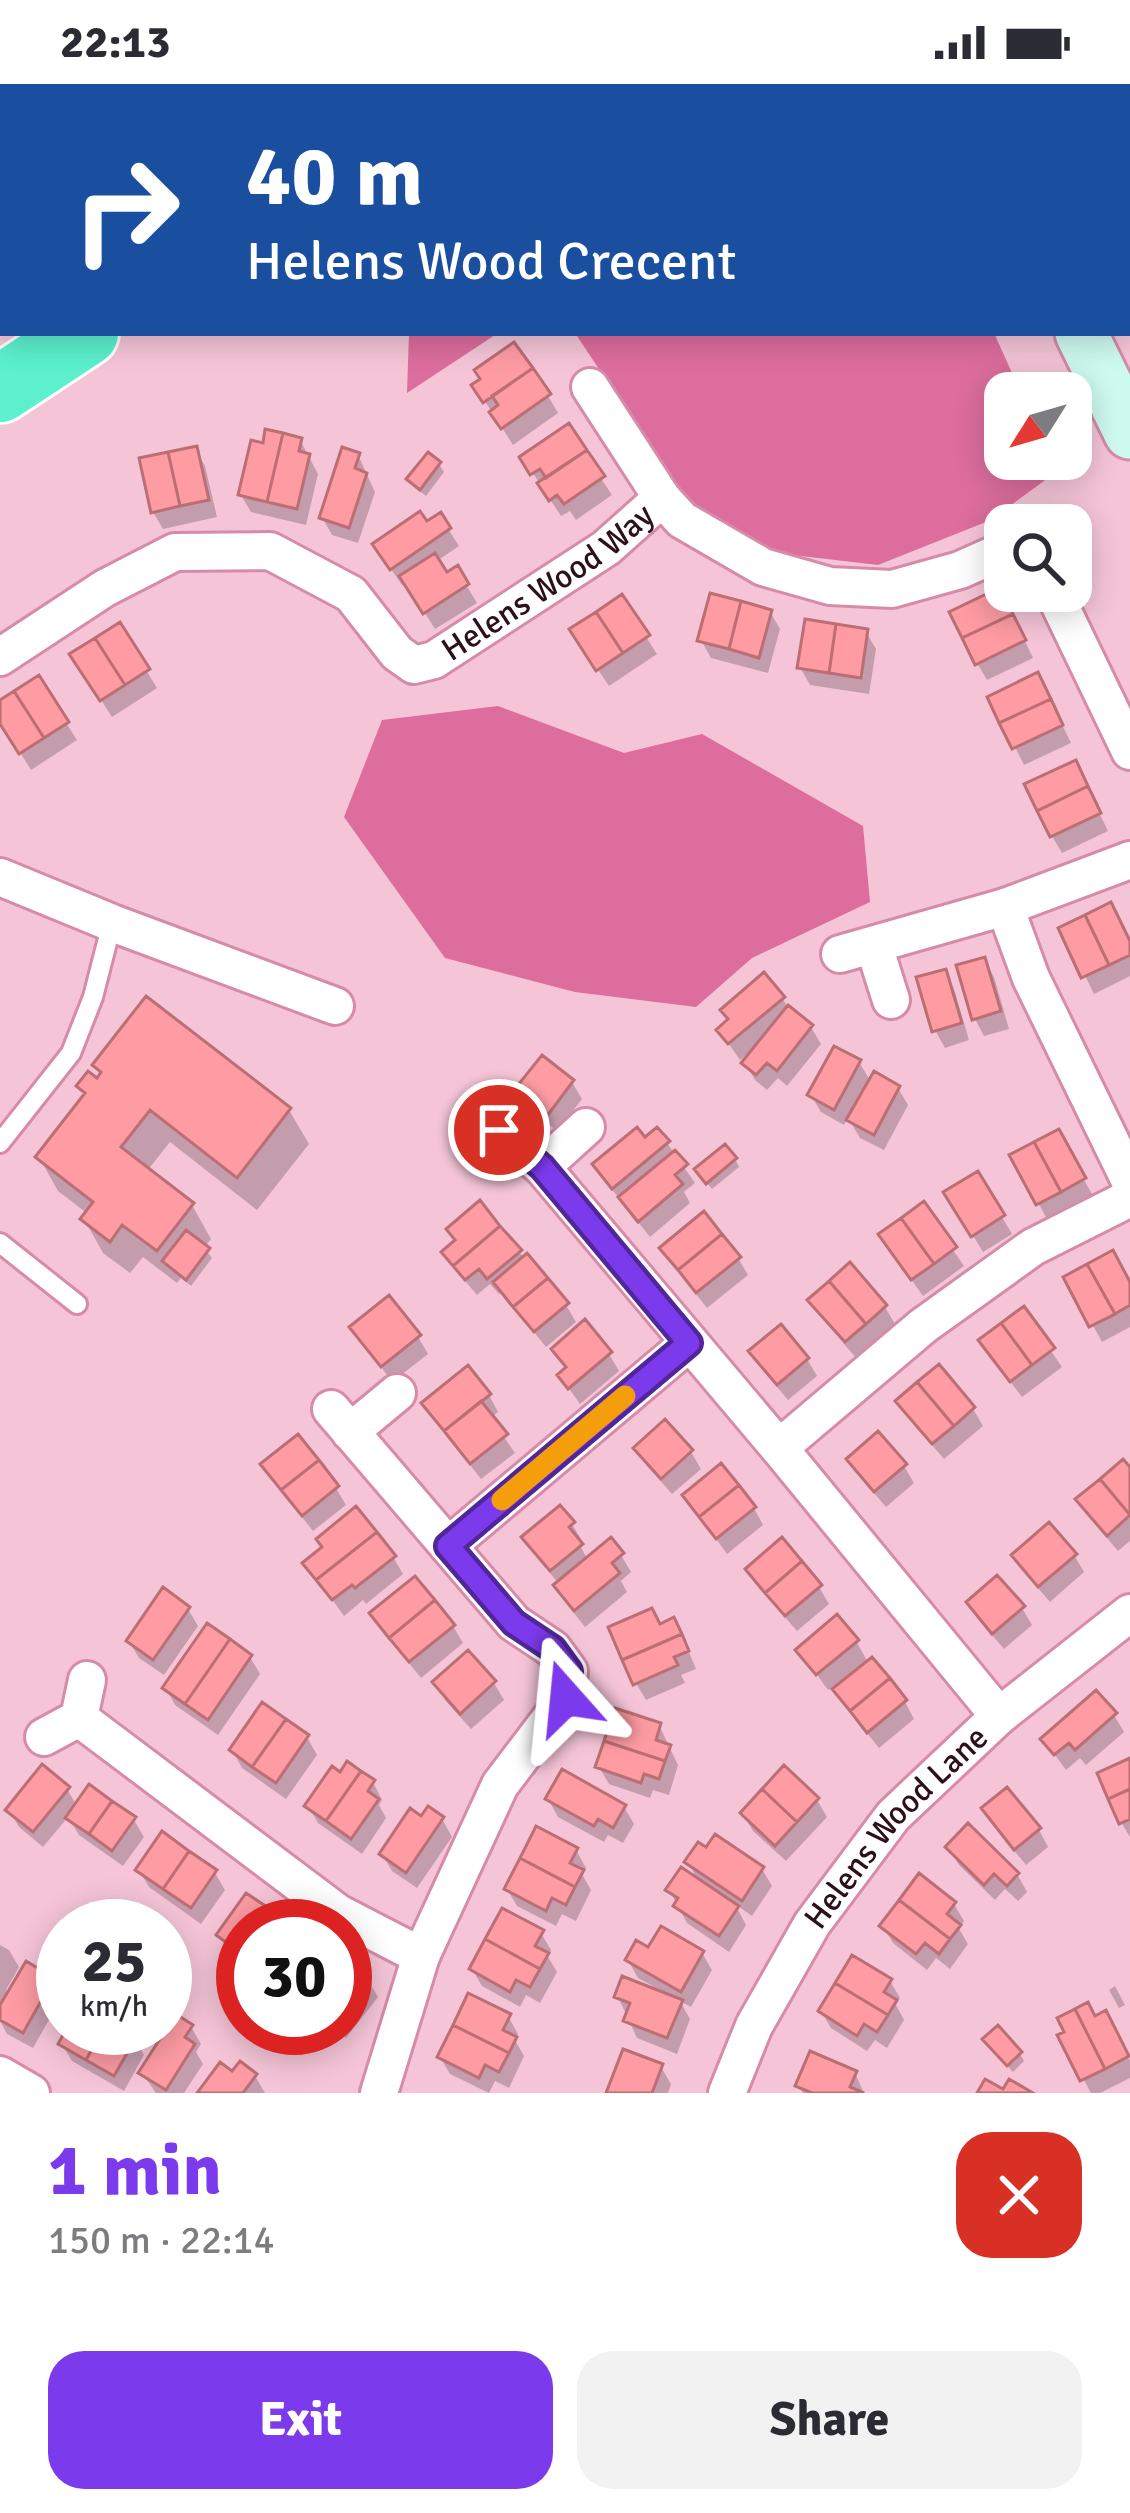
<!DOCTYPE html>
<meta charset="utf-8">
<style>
body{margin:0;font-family:Signika,sans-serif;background:#f2f2f3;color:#2b2b33;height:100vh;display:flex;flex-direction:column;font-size:45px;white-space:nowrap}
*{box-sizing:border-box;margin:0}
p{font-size:39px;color:#7c7c81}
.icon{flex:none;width:66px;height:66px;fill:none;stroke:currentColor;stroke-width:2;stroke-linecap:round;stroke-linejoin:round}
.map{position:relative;height:2009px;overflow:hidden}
.panel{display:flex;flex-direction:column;background:#fff;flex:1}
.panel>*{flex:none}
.top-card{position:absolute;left:0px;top:0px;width:1131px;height:252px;box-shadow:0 6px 30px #0003;background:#1a4fa0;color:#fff;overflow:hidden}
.needle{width:78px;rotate:233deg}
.fabs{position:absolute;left:984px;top:288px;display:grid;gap:24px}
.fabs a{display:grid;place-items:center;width:108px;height:108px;border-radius:24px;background:#fff;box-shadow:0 6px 30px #0003;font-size:60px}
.speed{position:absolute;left:36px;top:1815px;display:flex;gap:24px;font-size:60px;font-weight:700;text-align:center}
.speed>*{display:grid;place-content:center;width:156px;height:156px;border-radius:50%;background:#fff;box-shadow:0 6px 30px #0003;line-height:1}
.speed small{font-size:30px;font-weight:400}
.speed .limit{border:18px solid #d22;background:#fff;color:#111}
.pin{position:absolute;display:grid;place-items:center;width:102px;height:102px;color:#fff;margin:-51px;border:6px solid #fff;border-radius:50%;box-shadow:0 3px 12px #0007}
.me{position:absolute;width:132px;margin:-66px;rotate:342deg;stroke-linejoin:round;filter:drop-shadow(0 0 9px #0008)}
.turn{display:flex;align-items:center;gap:42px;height:252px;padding:0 48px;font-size:54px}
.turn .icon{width:156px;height:156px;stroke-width:2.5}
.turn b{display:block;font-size:84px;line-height:102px}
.round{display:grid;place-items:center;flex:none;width:126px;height:126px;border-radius:36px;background:#f2f2f3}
.summary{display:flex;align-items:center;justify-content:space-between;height:204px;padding:0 48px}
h1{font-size:72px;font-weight:700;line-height:90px;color:#7c3aed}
.primary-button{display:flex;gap:24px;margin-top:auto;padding:24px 48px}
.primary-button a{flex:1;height:138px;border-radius:36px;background:#7c3aed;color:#fff;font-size:48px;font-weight:700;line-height:138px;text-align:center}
.primary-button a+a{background:#f2f2f3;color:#2b2b33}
.status{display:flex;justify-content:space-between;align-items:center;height:84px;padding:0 60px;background:#fff;direction:ltr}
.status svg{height:33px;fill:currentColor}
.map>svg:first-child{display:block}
</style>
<div class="status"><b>22:13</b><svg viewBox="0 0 49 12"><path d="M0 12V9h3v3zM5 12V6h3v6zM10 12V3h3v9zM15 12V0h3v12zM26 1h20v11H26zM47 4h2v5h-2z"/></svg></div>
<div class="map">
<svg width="1130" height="2009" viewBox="0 0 1130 2009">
<rect width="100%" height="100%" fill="#f5c5d7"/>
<path fill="#dd6d9d" d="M542,0H858L861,3H538Z
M409,249H498L407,309Z
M575,249H994L1021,309H1005V375H1050L1056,388L991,436L878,481L767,468L684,413Z
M498,622L624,669L702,650L863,742L870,818L752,874L696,923L575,908L445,874L344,733L382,636Z"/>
<path fill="#0003" d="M73,0H108L103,3H75Z
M1130,93V140L1128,136Z
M475,302L548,312L558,329L513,361Z
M568,344L612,411L576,436L570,427L561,432L523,374Z
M300,356L318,390L306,441L251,428L241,411Z
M195,365L205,382L217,433L163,445L153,428Z
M358,371L375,408L358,459L332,451L322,433Z
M439,380L444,388L426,412L415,403L410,395Z
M440,432L459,462L437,477L446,492L457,486L477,519L435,545L406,499L402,501L386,478Z
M621,514L657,570L609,602L583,563Z
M1009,524L1033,574L987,596L977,579Z
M770,528L780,545L768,589L711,574L701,556Z
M119,542L157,604L112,633L83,588Z
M866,548L876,565L869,610L810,601L800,583Z
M38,595L77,656L31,686L0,636V619Z
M1047,609L1071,659L1024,681L991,614Z
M1084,697L1108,747L1062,769L1052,752Z
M1062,845L1130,860V892L1094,910Z
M984,876L994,893L1009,945L984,952L975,935Z
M944,888L954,905L969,956L945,964L935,946Z
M782,914L789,925L811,943L821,960L787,1002L778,994L767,1006L755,996L745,979L753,965L740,976L720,947Z
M859,978L871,998L898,1004L908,1021L884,1066L860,1054L848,1034L844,1041L821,1028L811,1011Z
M96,982L289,1026L309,1060L257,1126L170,1058L147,1087L192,1121L211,1155L204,1164L212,1174L191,1202L181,1194L177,1199L143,1173L130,1189L103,1169L84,1135L88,1130L58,1107L39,1073L86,1013L80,1003L97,998L102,992Z
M572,998L582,1015L557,1047L528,1023L518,1006Z
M1058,1049L1093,1112L1048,1137L1013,1072Z
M645,1057L667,1059L695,1099L684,1108L690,1119L650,1153L606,1098L596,1081Z
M735,1075L739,1083L712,1105L702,1093Z
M977,1091L1012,1150L983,1168L947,1109Z
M923,1122L964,1182L923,1212L892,1168Z
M663,1164L738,1174L748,1191L707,1224L673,1181Z
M445,1168H519L566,1221L576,1238L546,1263L502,1208L499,1210L490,1200L477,1211L455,1185Z
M1067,1194L1130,1204V1243L1102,1258Z
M811,1216L885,1223L895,1240L856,1274L821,1233Z
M1023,1226L1062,1283L1022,1313L992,1274Z
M353,1244L418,1253L428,1270L392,1298Z
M554,1265L609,1270L619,1287L580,1320L560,1292L567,1286Z
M752,1268L807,1275L817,1292L788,1316L762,1285Z
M939,1284L973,1325L983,1342L944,1375L909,1334L899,1317Z
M489,1311L498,1328L491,1334L515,1369L481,1395L435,1336L425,1319Z
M665,1340L691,1368L701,1385L672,1410L647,1382L637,1364Z
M850,1376L904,1382L914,1399L886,1423L860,1393Z
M264,1381L336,1404L346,1421L313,1447L274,1398Z
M1130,1387V1457L1118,1467L1089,1433L1079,1416Z
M685,1412L754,1424L763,1441L727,1470Z
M572,1440L582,1457L579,1460L588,1476L621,1471L631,1488L621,1497L627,1508L585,1543L566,1519L556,1502L559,1500L535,1471L525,1454Z
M325,1465L393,1473L403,1490L366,1520L363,1516L344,1532L306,1479Z
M1074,1471L1084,1488L1050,1518L1025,1489L1015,1472Z
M749,1486L819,1503L829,1520L797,1547L759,1503Z
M969,1519L1022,1524L1032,1541L1004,1565L979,1536Z
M188,1525L198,1542L164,1591L139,1574L129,1557Z
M373,1530L453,1542L463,1559L421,1594L383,1547Z
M660,1543L683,1554L696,1585L681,1591L685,1599L646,1616L636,1599Z
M856,1557L869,1580L905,1618L914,1635L879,1664L846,1623L834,1602L828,1606L799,1566Z
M250,1573L260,1590L218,1651L175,1621L166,1604Z
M436,1599H494L504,1616L471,1645L445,1616Z
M1114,1631L1124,1648L1086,1681L1080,1674L1066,1686L1044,1656Z
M659,1641L678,1681L669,1711L653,1706L650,1714L609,1700L599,1683Z
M307,1653L317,1671L286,1715L242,1684L232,1666Z
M1130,1678V1753L1121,1738Z
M373,1698L382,1716L379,1721L386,1734L362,1770L318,1739L308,1722Z
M67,1705L77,1722L134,1736L144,1753L123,1782L79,1751L68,1733L43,1763L19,1743L9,1726Z
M548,1715L624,1723L634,1740L623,1759L608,1751L604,1758L558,1733Z
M817,1716L827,1733L786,1777L753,1747L743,1730Z
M984,1725L1039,1746L1048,1763L1026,1781L994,1742Z
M442,1735L452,1753L417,1804L392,1787L382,1770L422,1736Z
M949,1764L1017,1790L1027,1808L1018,1817L1005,1805L995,1816L959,1781Z
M576,1766L586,1784L582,1790L591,1806L576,1837L562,1830L556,1842L517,1822L507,1805Z
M688,1778L762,1785L772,1802L752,1832L735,1820L746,1841L729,1868L687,1839L669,1806L699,1799Z
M139,1786L215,1789L225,1806L201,1840L149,1803Z
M246,1813L289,1842H243V1878L229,1868L219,1851Z
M954,1820L964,1837L959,1845L968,1860L950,1885L936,1874L927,1886L893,1859L883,1842Z
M541,1849L551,1866L548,1873L557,1888L540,1919L526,1911L520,1923L482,1902L472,1885Z
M0,1861L9,1866L19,1883L6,1906L11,1909L52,1896L62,1913L33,1964L7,1950L0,1937Z
M649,1867L702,1869L712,1886L691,1923L680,1917L690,1935L677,1970L637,1954L618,1913L659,1910L660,1906L638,1894L628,1876Z
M345,1878L368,1896L378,1913L346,1954L333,1944H345Z
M890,1897L900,1914L896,1921L904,1936L887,1964L875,1956L867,1967L831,1944L821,1927Z
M1115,1902L1125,1921L1119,1924L1109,1906Z
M508,1932L518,1950L515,1956L524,1972L509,2004L495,1997L489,2009L450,1990L440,1973Z
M1094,1935L1115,1947L1130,1977V1994L1100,2009H1091L1061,1953Z
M191,1943L201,1960L196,1968L203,1980L184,2009H156L142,1989Z
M71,1944H117L134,1954L144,1971L124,2007L72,1977L62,1960Z
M990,1963L1020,1970L1024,1977L1013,1988Z
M661,1983L671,2000L668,2009H610Z
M855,1989L864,2009H803L799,2002Z
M233,1991L255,1992L265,2009H201Z"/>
<path fill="#fe9ba3" stroke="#bb6e74" stroke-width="3" d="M514,258L533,284L483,319L471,301L480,295L474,286Z
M533,284L551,310L501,345L489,328L498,321L492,312Z
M569,339L587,366L546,394L540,385L530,391L519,373Z
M265,345L283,349L267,418L238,411L251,356L263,359Z
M283,349L302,354L299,367L310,370L297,425L267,418Z
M197,362L209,416L180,422L168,368Z
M342,363L360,369L355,384L367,389L349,444L319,434Z
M587,366L605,392L564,420L557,411L549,417L537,399Z
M168,368L180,422L151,429L139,374Z
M428,368L441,378L420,406L406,395Z
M420,427L427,437L441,428L451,444L390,486L372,460Z
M435,469L447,488L458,481L469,500L423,530L399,492Z
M1001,503L1013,530L962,554L949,528Z
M710,509L741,517L729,565L697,557Z
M622,510L650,551L623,569L596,528Z
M741,517L772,526L759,574L729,565Z
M596,528L623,569L596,587L569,545Z
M1013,530L1026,556L975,581L962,554Z
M805,535L836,540L829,589L797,584Z
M120,538L150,585L125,601L95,554Z
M836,540L868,545L861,594L829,589Z
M95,554L125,601L100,617L69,570Z
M1038,588L1051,615L999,639L987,613Z
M39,591L69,638L44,654L14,607Z
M14,607L44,654L19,670L0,640V616Z
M1051,615L1063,641L1012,665L999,639Z
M1076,676L1088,702L1037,727L1024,700Z
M1088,702L1101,729L1050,753L1037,727Z
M1111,818L1130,857V871L1109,881L1085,831Z
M1085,831L1109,881L1081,894L1058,844Z
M985,873L1001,927L972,936L956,881Z
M946,885L962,939L932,948L916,893Z
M764,888L785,913L728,960L716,946L728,935L720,926Z
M146,912L291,1024L237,1094L150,1026L121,1063L194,1119L157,1167L122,1141L110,1158L80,1135L93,1118L35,1073L85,1009L76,1002L88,987L97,994L101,988L92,981Z
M788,921L813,941L777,987L767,979L756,991L741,979Z
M834,962L861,976L834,1026L807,1011Z
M542,971L574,996L547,1032L514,1006Z
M874,987L900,1002L874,1051L846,1036Z
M637,1043L645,1053L657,1043L670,1057L612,1105L592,1080Z
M1059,1045L1086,1094L1061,1108L1034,1058Z
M1034,1058L1061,1108L1036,1121L1009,1071Z
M725,1060L737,1074L706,1100L694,1085Z
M675,1066L688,1080L675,1091L683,1100L638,1138L618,1113Z
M978,1087L1005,1131L971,1153L943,1108Z
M480,1116L500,1142L453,1182L441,1168L455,1156L446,1145Z
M924,1117L957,1163L934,1180L901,1134Z
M704,1127L722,1150L678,1186L659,1164Z
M901,1134L934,1180L911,1196L878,1150Z
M500,1142L522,1166L487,1195L479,1185L465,1196L453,1182Z
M186,1146L210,1164L186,1196L162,1177Z
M722,1150L741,1173L696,1209L678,1186Z
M1113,1166L1130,1198V1221L1115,1230L1087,1180Z
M527,1169L548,1194L513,1223L493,1198Z
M850,1178L887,1221L866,1240L829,1197Z
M1087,1180L1115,1230L1089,1243L1063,1193Z
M548,1194L569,1219L534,1248L513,1223Z
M829,1197L866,1240L845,1258L807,1216Z
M389,1211L421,1251L381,1283L349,1243Z
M1024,1222L1055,1264L1032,1281L1001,1239Z
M585,1235L612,1268L568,1305L557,1291L566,1283L551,1265Z
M1001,1239L1032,1281L1010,1298L978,1256Z
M781,1240L809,1274L777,1301L748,1267Z
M939,1280L975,1323L954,1342L917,1298Z
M468,1281L491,1310L444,1347L421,1319Z
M917,1298L954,1342L932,1360L895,1317Z
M481,1317L508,1350L470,1380L444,1347Z
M665,1335L693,1366L661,1395L633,1364Z
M878,1347L907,1380L874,1408L846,1375Z
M298,1350L319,1376L281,1406L260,1380Z
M1123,1375L1130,1383V1431L1100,1395Z
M319,1376L339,1402L302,1432L281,1406Z
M721,1379L739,1401L699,1433L682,1411Z
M1100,1395L1130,1431L1107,1452L1075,1415Z
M739,1401L756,1423L716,1455L699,1433Z
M560,1421L575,1438L569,1443L583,1460L550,1487L521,1453Z
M356,1422L377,1448L316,1496L302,1479L322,1463L316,1455Z
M1049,1438L1077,1470L1038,1503L1011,1471Z
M377,1448L396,1472L355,1504L352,1501L332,1516L316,1496Z
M611,1453L624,1469L612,1479L620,1489L574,1527L553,1501Z
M782,1453L802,1477L765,1509L745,1485Z
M802,1477L822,1501L785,1532L765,1509Z
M997,1491L1025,1522L992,1550L966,1518Z
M415,1492L435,1516L389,1554L369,1529Z
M163,1503L190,1523L153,1576L126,1557Z
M435,1516L455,1541L409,1578L389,1554Z
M652,1524L660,1540L674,1533L682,1550L622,1576L608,1543Z
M837,1530L859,1556L816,1591L795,1566Z
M207,1539L230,1555L185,1620L162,1604Z
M682,1550L689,1567L674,1573L678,1581L633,1601L622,1576Z
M230,1555L252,1571L208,1636L185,1620Z
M468,1566L496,1597L460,1630L432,1598Z
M872,1573L890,1594L850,1627L832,1605Z
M890,1594L907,1616L867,1649L850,1627Z
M1096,1606L1117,1629L1075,1666L1069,1659L1054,1671L1040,1655Z
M262,1618L286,1635L252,1683L229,1666Z
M615,1624L661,1639L656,1656L671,1661L665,1677L604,1657Z
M286,1635L309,1651L276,1699L252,1683Z
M604,1657L665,1677L659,1695L644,1690L641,1699L595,1683Z
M1130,1674V1705L1108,1715L1097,1689Z
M347,1677L361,1687L326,1737L304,1722L332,1682L340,1688Z
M42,1680L70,1703L33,1748L5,1726Z
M784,1681L819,1714L797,1738L762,1705Z
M562,1685L626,1721L613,1744L598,1735L594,1742L545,1715Z
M361,1687L375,1696L368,1707L379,1715L351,1755L326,1737Z
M89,1700L112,1717L89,1750L65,1734Z
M1007,1703L1041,1744L1014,1766L981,1724Z
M762,1705L797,1738L775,1762L740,1729Z
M1130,1705V1735L1119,1740L1108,1715Z
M112,1717L136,1733L112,1767L89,1750Z
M428,1722L444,1733L406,1789L379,1770L410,1724L421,1732Z
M968,1739L1019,1789L1007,1802L994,1790L984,1801L945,1763Z
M536,1742L578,1764L570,1779L584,1786L575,1803L520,1774Z
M162,1747L189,1767L163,1805L135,1786Z
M715,1750L764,1783L742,1817L684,1778L698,1758L706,1763Z
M189,1767L217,1786L191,1824L163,1805Z
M520,1774L575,1803L566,1821L552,1814L546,1827L504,1805Z
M681,1783L739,1822L719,1852L673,1822L678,1814L665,1806Z
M919,1789L956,1818L947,1830L961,1841L950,1855L899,1816Z
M246,1809L270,1825L258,1842H243V1863L239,1868L216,1851Z
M899,1816L950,1855L939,1870L925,1859L916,1870L879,1842Z
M502,1824L544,1846L535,1862L549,1869L540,1885L485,1855Z
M270,1825L293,1842H258Z
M661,1842L704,1867L681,1908L625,1876L636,1856L648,1863Z
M485,1855L540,1885L530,1903L516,1896L510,1908L469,1885Z
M852,1871L892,1895L884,1908L897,1916L888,1931L835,1899Z
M347,1876L370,1894L345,1926V1879Z
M26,1877L54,1894L23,1949L0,1936V1921Z
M622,1892L683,1916L667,1954L623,1937L630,1919L614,1913Z
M835,1899L888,1931L877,1948L864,1940L857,1952L818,1927Z
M468,1909L511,1930L503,1946L517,1953L509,1969L453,1941Z
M1088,1918L1095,1932L1106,1926L1129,1972L1105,1985L1075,1925Z
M1075,1925L1105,1985L1080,1997L1057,1951L1064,1948L1057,1934Z
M176,1930L193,1941L185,1953L195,1960L166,2006L138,1989Z
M453,1941L509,1969L499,1988L485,1981L479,1994L437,1973Z
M998,1941L1022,1968L1007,1982L982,1955Z
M67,1944H104L86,1976L58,1960Z
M104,1944H123L137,1952L114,1992L86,1976Z
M623,1965L663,1980L652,2009H606Z
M810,1967L857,1987L850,2003L864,2009H812L795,2002Z
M240,1977L257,1990L243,2009H197L220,1978L232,1987Z
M985,1995L1003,2005L1009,1995L1033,2009H977Z"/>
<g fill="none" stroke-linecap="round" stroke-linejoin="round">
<g stroke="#d68ba8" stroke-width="24">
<path id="lane" d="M57,0H58
M1075,3L1076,0
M0,1059L71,969L93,913L112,839
M0,1159L77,1220"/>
</g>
<g stroke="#d68ba8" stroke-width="42">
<g id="street">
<path d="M590,303L662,414L682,436L763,483L830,502L892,505L960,486L1005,466"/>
<path d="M1053,507L1130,667"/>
<path id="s1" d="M0,573L105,504L175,468L270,467L351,510L397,569L414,581L434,576L606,464L662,414"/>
<path d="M0,793L112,839L335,922"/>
<path d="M1005,823L1031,894L1130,1097"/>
<path d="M874,862L891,916"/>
<path d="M840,870L1005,823L1130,776"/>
<path d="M499,1046L542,1083L779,1364L999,1632"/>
<path d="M542,1083L586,1043"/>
<path d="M331,1325L514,1539L553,1565L569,1587L566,1614L500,1701L421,1872L379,2009"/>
<path d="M350,1348L397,1309"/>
<path d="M779,1364L923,1242L1033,1163L1130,1114"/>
<path d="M448,1462L689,1259"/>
<path d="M79,1634L338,1829L421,1872"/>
<path d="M44,1653L79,1634L87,1596"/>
<path d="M0,1991L31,2009"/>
<path id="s2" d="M727,2009L754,1942L812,1840L893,1732L999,1632L1130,1529"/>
</g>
</g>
<g stroke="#d68ba8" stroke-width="57">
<path id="secondary" d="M948,0L951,3
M1081,249L1130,349"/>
</g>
<g stroke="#fff" stroke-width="72">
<path id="highway" d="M318,3L322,0
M457,3L462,0
M0,214L3,212
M0,305L85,249"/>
</g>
<use href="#lane" stroke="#fff" stroke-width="18"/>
<use href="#street" stroke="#fff" stroke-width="36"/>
<use href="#secondary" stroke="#cefaf0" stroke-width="51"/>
<use href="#highway" stroke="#5cf0cd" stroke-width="66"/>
</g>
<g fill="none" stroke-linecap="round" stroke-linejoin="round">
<g stroke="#51269a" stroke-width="30">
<path id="route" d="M499,1046L542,1083L689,1259L448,1462L514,1539L553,1565L569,1587L566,1614"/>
</g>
<use href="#route" stroke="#7c3aed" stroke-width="21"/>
<path stroke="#f59e0b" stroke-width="21" d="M502,1416L625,1312"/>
</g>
<g text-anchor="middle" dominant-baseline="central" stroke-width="9" stroke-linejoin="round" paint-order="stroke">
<g font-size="33" fill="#2c101c" stroke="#f8d8e3">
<text stroke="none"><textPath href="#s1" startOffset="645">Helens Wood Way</textPath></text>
<text stroke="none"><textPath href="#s2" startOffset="318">Helens Wood Lane</textPath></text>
</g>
</g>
</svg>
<div class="fabs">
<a><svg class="needle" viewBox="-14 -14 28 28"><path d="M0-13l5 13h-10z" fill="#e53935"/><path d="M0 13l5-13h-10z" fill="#7c7c81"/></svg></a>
<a><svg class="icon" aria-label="search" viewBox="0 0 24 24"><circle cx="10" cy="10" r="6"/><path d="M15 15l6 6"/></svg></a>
</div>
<div class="speed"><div>25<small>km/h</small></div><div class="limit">30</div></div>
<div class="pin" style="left:499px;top:1046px;background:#d93025"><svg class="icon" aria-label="arrive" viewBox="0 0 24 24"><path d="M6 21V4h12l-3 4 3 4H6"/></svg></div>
<svg class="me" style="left:566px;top:1614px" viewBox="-20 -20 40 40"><path d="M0-17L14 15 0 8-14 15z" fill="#7c3aed" stroke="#fff" stroke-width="4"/></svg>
<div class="top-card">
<div class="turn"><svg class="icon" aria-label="right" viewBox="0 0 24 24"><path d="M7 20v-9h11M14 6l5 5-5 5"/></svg><div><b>40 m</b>Helens Wood Crecent</div></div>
</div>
</div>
<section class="panel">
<div class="summary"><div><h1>1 min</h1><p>150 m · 22:14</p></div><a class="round" style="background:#d93025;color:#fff"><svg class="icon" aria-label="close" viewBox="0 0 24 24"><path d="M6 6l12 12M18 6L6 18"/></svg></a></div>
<div class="primary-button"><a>Exit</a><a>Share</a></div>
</section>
